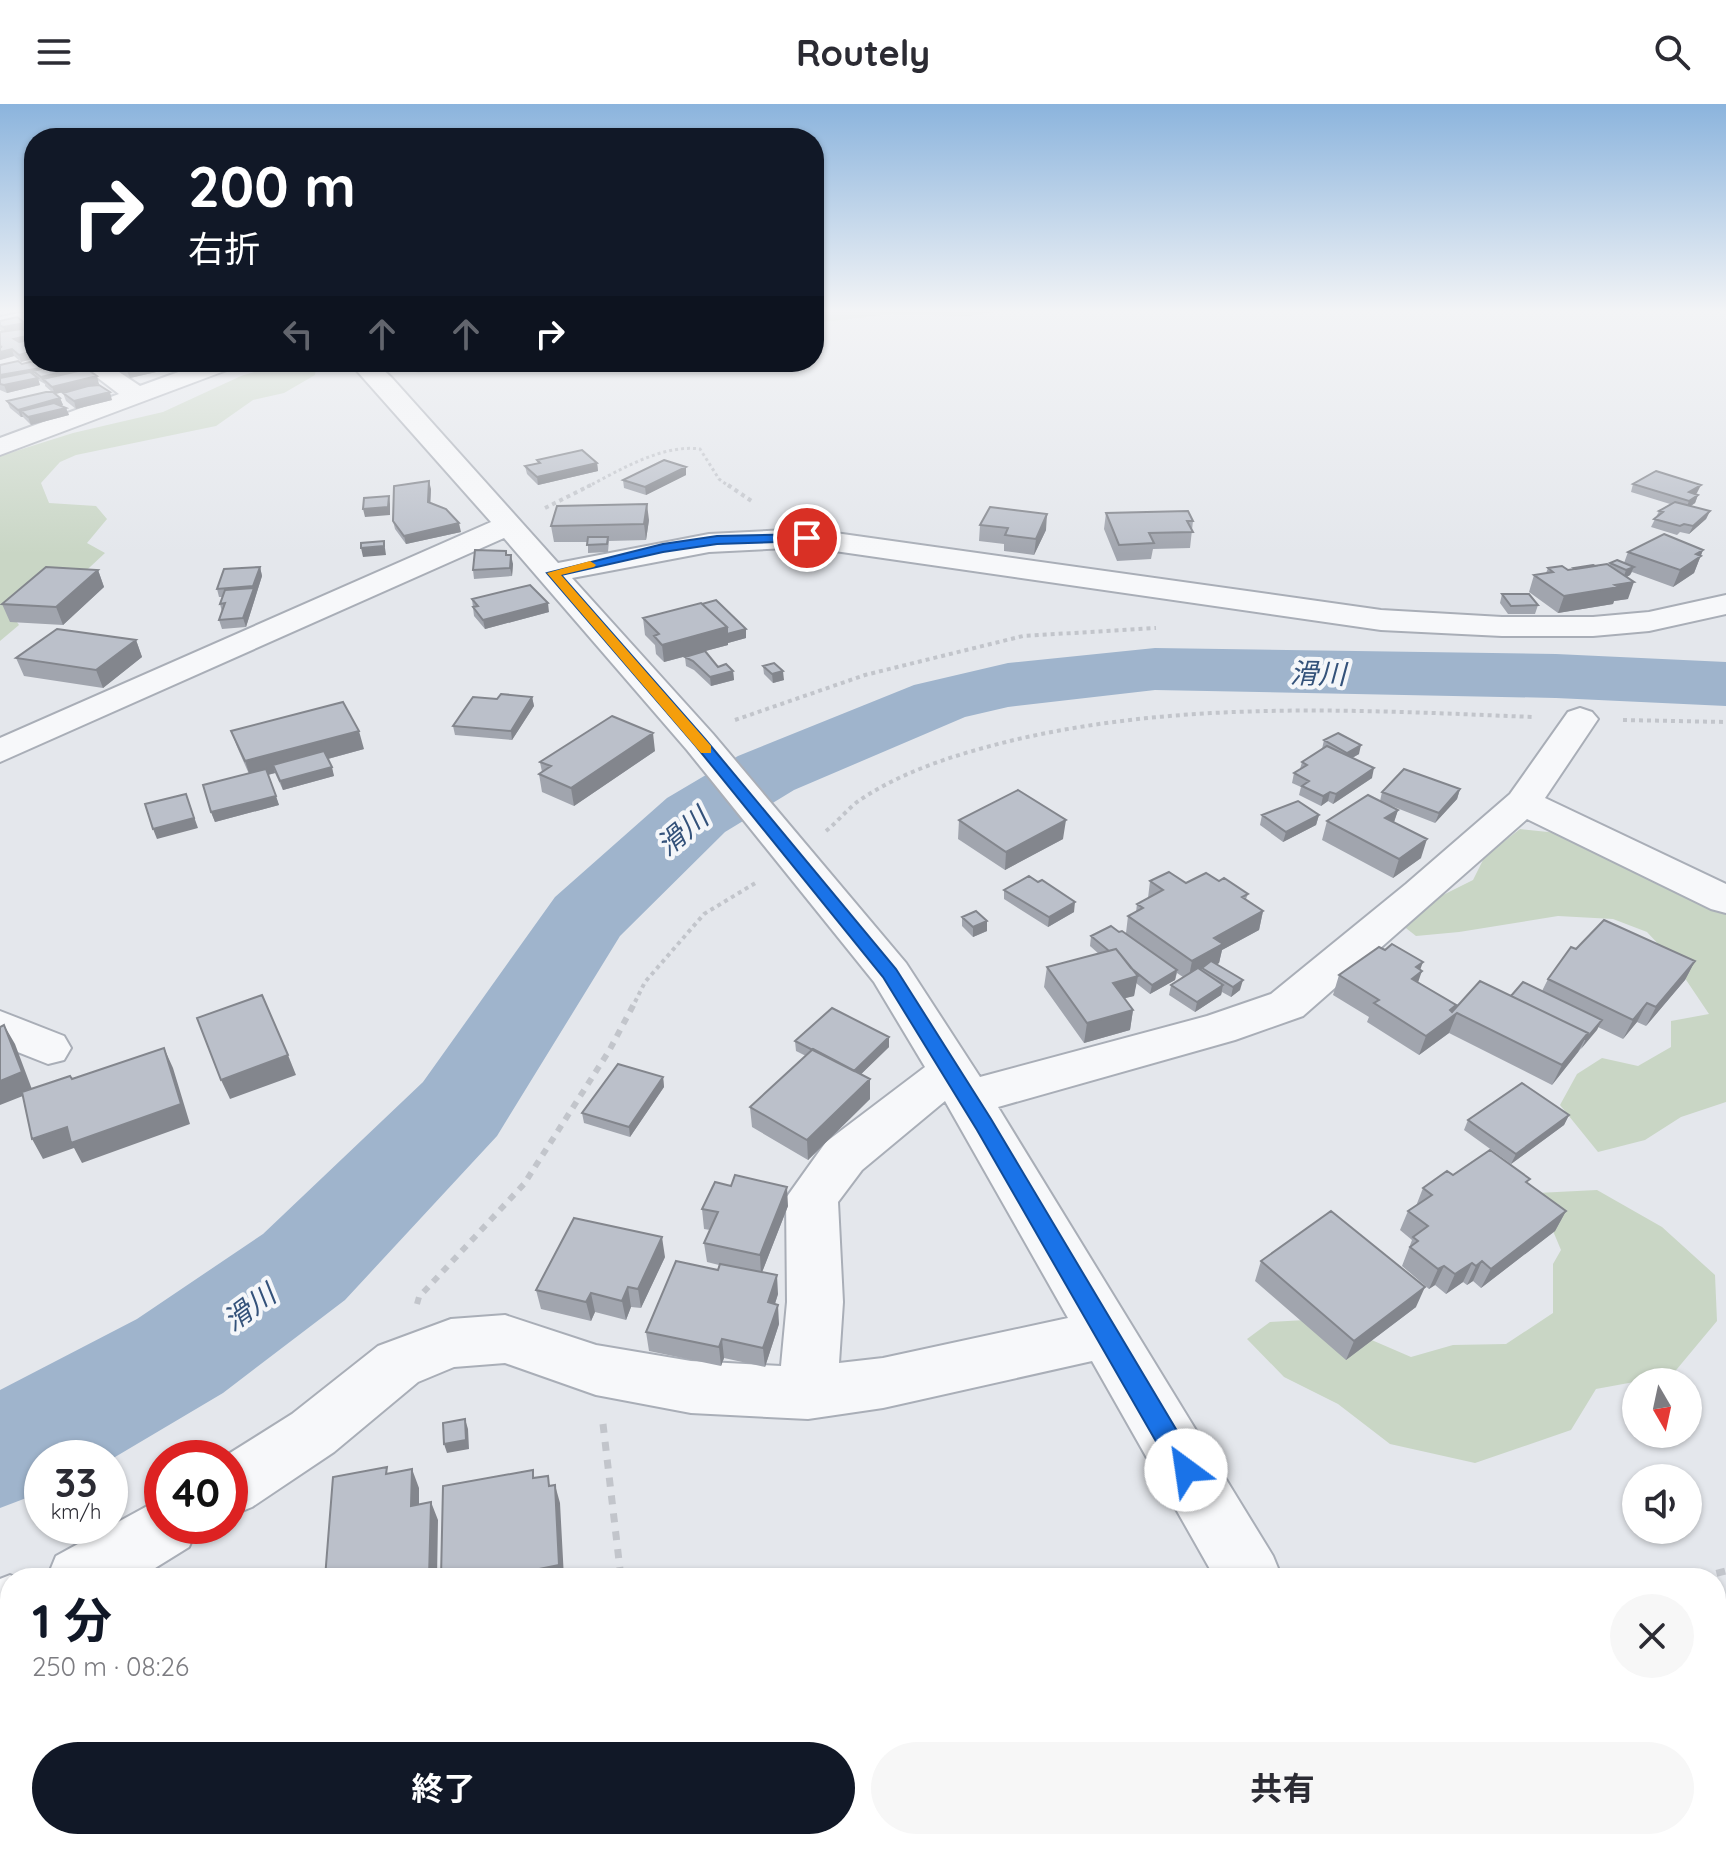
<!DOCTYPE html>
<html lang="ja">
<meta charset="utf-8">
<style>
body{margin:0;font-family:Quicksand,"Noto Sans JP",sans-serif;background:#f7f7f7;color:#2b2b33;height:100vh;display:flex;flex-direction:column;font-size:30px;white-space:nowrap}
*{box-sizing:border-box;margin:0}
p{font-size:26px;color:#7c7c81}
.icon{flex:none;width:44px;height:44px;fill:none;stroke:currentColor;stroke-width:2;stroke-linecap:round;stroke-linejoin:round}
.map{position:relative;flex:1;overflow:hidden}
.side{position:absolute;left:0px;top:1464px;width:1726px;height:282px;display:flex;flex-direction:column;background:#fff;border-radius:32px 32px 0 0;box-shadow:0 2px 6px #0004}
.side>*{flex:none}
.hud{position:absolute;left:24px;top:24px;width:800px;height:244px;border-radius:32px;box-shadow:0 2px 6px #0004;background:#111827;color:#fff;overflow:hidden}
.needle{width:52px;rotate:171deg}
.tools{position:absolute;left:1622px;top:1264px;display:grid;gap:16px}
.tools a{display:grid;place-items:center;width:80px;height:80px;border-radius:50%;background:#fff;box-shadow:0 2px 6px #0004;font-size:40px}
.speed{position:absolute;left:24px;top:1336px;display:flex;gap:16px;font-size:40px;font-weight:700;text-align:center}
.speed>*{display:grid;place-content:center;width:104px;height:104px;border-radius:50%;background:#fff;box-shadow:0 2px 6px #0004;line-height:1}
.speed small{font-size:20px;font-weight:400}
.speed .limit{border:12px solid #d22;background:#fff;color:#111}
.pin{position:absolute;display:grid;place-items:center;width:68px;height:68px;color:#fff;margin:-34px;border:4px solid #fff;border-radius:50%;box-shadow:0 2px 8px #0007}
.me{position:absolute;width:88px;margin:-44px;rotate:329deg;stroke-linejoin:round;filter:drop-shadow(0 0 6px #0008)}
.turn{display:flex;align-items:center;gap:28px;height:168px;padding:0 32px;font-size:36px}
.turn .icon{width:104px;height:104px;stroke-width:2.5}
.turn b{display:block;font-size:56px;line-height:68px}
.lanes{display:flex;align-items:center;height:76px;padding:0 32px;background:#0003;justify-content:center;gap:40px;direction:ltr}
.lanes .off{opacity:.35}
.round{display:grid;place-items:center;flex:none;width:84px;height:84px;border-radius:42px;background:#f7f7f7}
.summary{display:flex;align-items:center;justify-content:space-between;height:136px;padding:0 32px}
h1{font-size:48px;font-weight:700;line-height:60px;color:#111827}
.button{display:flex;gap:16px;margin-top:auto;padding:16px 32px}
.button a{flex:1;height:92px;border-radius:48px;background:#111827;color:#fff;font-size:32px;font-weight:700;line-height:92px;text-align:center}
.button a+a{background:#f7f7f7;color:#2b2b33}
header{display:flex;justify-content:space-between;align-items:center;height:104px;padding:0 32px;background:#fff;font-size:36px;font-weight:700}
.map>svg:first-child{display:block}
</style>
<header><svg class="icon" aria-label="menu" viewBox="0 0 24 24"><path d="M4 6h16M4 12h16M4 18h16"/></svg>Routely<svg class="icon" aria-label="search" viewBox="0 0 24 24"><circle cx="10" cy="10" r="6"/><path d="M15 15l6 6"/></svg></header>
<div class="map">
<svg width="1726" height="1745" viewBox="0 0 1726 1745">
<rect width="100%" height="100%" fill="#e4e7ec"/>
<path fill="#d2d6de" d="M390,258H505L418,269Z"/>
<path fill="#c9d6c5" d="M814,206H1009L968,212L892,210L814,219Z
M317,258L315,271L284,289L253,296L216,322L76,351L60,358L41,379L49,399L96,402L107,415L87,439L105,449L75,477L11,509L19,521L0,537V352L73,329L163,308L241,272L285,259Z
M1520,725L1567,730L1726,810V998L1681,1013L1645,1036L1598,1048L1560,1001L1577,970L1602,954L1638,962L1671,943V917L1709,910L1672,855L1647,828L1613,815L1558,812L1459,828L1416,832L1402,821L1431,797L1473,776L1485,752Z
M1597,1086L1662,1123L1715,1171L1717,1217L1672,1271L1596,1285L1571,1326L1475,1359L1390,1340L1338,1300L1284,1273L1247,1235L1270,1218L1323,1215L1411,1253L1453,1241L1506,1240L1553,1209V1160L1561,1146L1537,1089Z"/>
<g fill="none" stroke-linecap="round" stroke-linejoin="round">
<path fill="#9fb4cc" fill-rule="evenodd" d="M1155,544L1556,550L1726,558V602L1556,594L1155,586L1008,603L965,613L794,686L725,728L620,832L497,1032L345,1196L223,1289L110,1356L42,1354V1388L0,1404V1286L137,1215L263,1130L423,978L555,793L667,694L738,652L914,581L1008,559Z"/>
<g stroke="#a9aeb7" stroke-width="4">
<path id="minor" d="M34,206V218L0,227V213Z
M77,258H104L140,282L206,258H239L235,263L0,351V334L119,290Z
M349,258H375L392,274L558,459L709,430L807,425L1381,506L1502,513H1593L1649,508L1726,491V510L1649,527L1593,532H1502L1381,526L807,443L709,448L572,474L713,630L906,859L980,973L1207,912L1271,890L1406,780L1510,690L1568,608L1580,604L1592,608L1598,615L1545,694L1726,780V809L1711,805L1527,715L1303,912L1235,936L998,1003L1273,1452L1282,1474H1215L1092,1257L883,1304L808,1315L691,1309L596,1291L505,1259L454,1263L418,1278L334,1348L252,1403L230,1412V1354H222L292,1310L378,1242L451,1215L505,1211L596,1241L691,1257L781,1262L787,1198L786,1094L826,1038L925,963L874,878L687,646L504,434L0,658V634L491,418ZM945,997L1068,1214L883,1254L839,1259L843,1198L838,1098L862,1066Z
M0,907L64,932L71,944L64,956L48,960L0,941Z
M162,1394V1422H198L189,1443L139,1474H47L56,1452Z
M10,1471L17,1474H10V1538L0,1542V1475Z
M1367,1736H1442L1446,1745H1371Z"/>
</g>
<path stroke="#c2c5cb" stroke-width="3" stroke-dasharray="3 3" stroke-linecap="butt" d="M587,383C620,366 662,340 700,345L719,375L730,383"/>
<path stroke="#c2c5cb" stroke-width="4" stroke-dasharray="4 4" stroke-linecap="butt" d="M728,381L753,398
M545,404L591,381
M735,616L865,571L1023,532L1156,524
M1623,616L1726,618
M826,727C837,718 846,707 857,698C903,666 961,649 1014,636C1185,596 1359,606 1533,613
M635,898L645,878L704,810L757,778"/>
<path stroke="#c2c5cb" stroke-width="6" stroke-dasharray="7 7" stroke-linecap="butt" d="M417,1200L419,1193L524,1080L609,947L636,896"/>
<path stroke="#c2c5cb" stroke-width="7" stroke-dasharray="9 9" stroke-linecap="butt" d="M603,1320L621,1474
M1699,1474L1726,1467
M653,1736L654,1745"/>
<use href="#minor" fill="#f7f8fa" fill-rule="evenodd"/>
</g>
<path fill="#a1a5ae" d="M0,217L27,225L24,226L21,258L14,252L0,256V228H3L0,226Z
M101,258H162L165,266L130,274L121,269L120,263L112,265Z
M22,260L87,262L88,266L99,280L89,282L112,296L76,305L66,297L63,289L86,283L55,290L60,294L63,301L61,302L66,304L69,311L31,321L23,313H21L10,304L7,297L52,288L45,282V280L38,276L40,281L7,289L0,286V261Z
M537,356L597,359L598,367L538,381L527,370L525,362L538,359Z
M686,371L646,391L624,384L623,376Z
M1633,380L1697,389L1695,390L1698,391L1695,399L1691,402L1710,407L1706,415L1689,430L1680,428L1677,431L1651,423L1659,407L1670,400L1631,388Z
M431,385L430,399L461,428L406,440L395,425L393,417Z
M1106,409L1193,417L1190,444L1153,445L1151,455L1117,457L1104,425Z
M649,416L646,436L609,437L608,448L588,449V438H554L551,422Z
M980,421L1046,426L1034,451L1004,447V440L979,437Z
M1703,446L1694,469L1673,483L1632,468L1630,471L1627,473L1628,495L1614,497L1613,500L1558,509L1529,488L1534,471L1546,469L1548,464L1568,466L1574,465V464L1609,462L1610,459H1624L1628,448Z
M507,451L513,460L512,472L474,475L473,466Z
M260,463L262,472L246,523L222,525L219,516L222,508L220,500L222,493H219L217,485Z
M98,466L104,483L63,521L10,518L2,500Z
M1502,490L1538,501L1535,510H1508L1500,499Z
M472,495L549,508L485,525L474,512Z
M643,514L746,534L728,539V541L664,558L656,550L655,541L645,531Z
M136,536L142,553L103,584L24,572L16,554Z
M685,553L733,567L734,576L711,582L694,566L686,562Z
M763,562L784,576L773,579L764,570Z
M532,593L534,602L512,636L455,631L453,622L497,595Z
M231,627L364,645L328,655L334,672L283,686L275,669L268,671L279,701L215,718L211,708L249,670L238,645Z
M1324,636L1359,650L1352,654L1372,674L1333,700L1328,697L1321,702L1299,691L1301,683L1292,679L1294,669L1300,665L1302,658L1322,645Z
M655,647L574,702L542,688L539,670L542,668L540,658Z
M1460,685L1457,695L1435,719L1384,699L1398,706L1394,718L1421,754L1393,774L1322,736L1327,717L1380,697L1382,688Z
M1262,711H1319L1316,721L1283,738L1260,721Z
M959,716L1063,735L1005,766L958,735Z
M1150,777L1186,779L1219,777L1248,790L1246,795L1263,807L1259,826L1222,846L1219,859L1216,861L1240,886L1231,893L1222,888L1221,891L1195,908L1169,891L1171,881L1183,873L1177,869L1175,876L1150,890L1136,879L1134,892L1124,894L1133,906L1130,926L1084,939L1044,883L1047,863L1099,850L1090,842L1091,832L1119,828L1126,829L1128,812L1136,808L1137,800L1148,794Z
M1004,786L1074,808L1048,823L1004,795Z
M962,813L987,827L973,833L962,822Z
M1576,845L1695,857L1685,876L1646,922L1637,918L1623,935L1598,923L1552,981L1449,929L1419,951L1367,918L1369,913L1333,891L1339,871L1385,846L1420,866L1418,878L1456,901L1454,906L1511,892L1542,887L1548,875Z
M889,933V943L861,970L870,975V995L808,1056L752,1023L750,1003L806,952L796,947L795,937Z
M663,973L664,983L630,1033L584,1019L582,1009Z
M1569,1011L1564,1021L1511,1060L1464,1026L1468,1016Z
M1453,1071L1527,1079L1566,1107L1555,1127L1481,1184L1473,1177L1467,1181L1463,1178L1446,1190L1435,1181L1429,1185L1402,1162L1412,1136L1400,1126L1408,1107L1416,1102L1423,1084Z
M788,1102L762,1168L778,1190L775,1200L779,1220L765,1263L724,1254L721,1262L649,1247L646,1228L718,1166L719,1161L707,1158L704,1139L710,1126L704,1125L702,1105Z
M665,1153L641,1204L631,1203L626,1216L595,1208L591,1217L541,1205L536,1186Z
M1261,1157L1416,1203L1346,1256L1255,1177Z"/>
<path fill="#83868d" d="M25,219L27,225L6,230L3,223Z
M31,231L33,238L17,242L14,235Z
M12,245L14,252L0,256V248Z
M34,247V255L21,258L19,251Z
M109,258H144L119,261L120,263L112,265Z
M163,258L165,266L130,274L127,267Z
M58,261L33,267L35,272L0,278V271Z
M87,262L90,270L43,275L45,280L41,273Z
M97,272L99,280L55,290L52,283Z
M38,274L40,281L7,289L4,281Z
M110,288L112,296L76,305L74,297Z
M60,294L63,301L27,312L21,307L23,313H21L18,306Z
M66,304L69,311L31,321L28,313Z
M597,359L598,367L538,381L537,373Z
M686,363V371L646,391L645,383Z
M429,377L431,385L430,406L428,398Z
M1701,381L1697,389L1685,396L1689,388Z
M1698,391L1695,399L1686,405L1689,397Z
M389,392L390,400V411L365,413L363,405Z
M647,400L649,416L646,436L644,420Z
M1710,407L1706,415L1689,430L1693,422Z
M1047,410L1046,426L1034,451L1036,435Z
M459,419L461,428L406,440L404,432Z
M384,437L386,451L363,453L361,444Z
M1703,446L1694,469L1673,483L1680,466L1696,450Z
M511,451L513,460L512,472L510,464Z
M260,463L262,472L246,523L243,514Z
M1634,463L1630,471L1623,475L1626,466Z
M98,466L104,483L63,521L56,503Z
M1634,478L1628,495L1614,497L1613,500L1558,509L1564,492Z
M548,499L549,508L485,525L483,516Z
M727,523L746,525V534L728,539V541L664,558L662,541Z
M136,536L142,553L103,584L96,566Z
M733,567L734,576L711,582L710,573Z
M783,567L784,576L773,579L772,570Z
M532,593L534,602L512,636L511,627Z
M359,627L364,645L276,669L273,661L275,669L251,675L245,657Z
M653,629L655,647L574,702L571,684Z
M1361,641L1359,650L1345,658L1347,649Z
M332,663L334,672L283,686L280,677Z
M1374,664L1372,674L1333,700L1336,690Z
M1460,685L1457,695L1435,719L1439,709Z
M1330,688L1328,697L1321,702L1323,692Z
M186,690L198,724L157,735L153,725Z
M276,692L279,701L215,718L211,708Z
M1398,706L1392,724L1385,714Z
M1319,711L1316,721L1283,738L1286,728Z
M1066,716L1063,735L1005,766L1006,748Z
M1427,735L1421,754L1393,774L1399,755Z
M1075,798L1074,808L1048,823L1049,813Z
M1263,807L1259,826L1222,846L1219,859L1206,866L1202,864L1200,870L1188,877L1192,857L1214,834Z
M987,817V827L973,833V823Z
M1695,857L1685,876L1646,922L1656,903Z
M1423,858L1419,869L1422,867L1415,887L1405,894L1416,863Z
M1177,866L1175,876L1150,890L1152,881Z
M1138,872L1134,892L1110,898L1113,879Z
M1243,876L1240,886L1231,893L1233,883Z
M1223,881L1221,891L1195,908L1197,898Z
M1647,899L1637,918L1623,935L1633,916Z
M1456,901L1451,914L1457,909L1449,929L1419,951L1426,932Z
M1133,906L1130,926L1084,939L1087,919Z
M1602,916L1597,926L1581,945L1586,935Z
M4,921L15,940L33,988L0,1001V977Z
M1588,929L1578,948L1552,981L1562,961Z
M889,933V943L853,978V968Z
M164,944L173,964L190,1020L82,1059L74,1044L43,1055L32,1035Z
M288,951L296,971L230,995L221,976Z
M663,973L664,983L630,1033L629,1023Z
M870,975V995L808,1056L807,1036Z
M1569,1011L1564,1021L1511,1060L1516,1050Z
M787,1083L788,1102L761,1171L760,1151Z
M1566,1107L1555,1127L1481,1184L1491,1165Z
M662,1133L665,1153L641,1204L638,1185Z
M1482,1157L1473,1177L1467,1181L1476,1162Z
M1472,1159L1463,1178L1446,1190L1455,1170Z
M1444,1162L1435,1181L1429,1185L1438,1165Z
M777,1171L778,1190L769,1218L768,1198Z
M628,1183L631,1203L626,1216L622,1197Z
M1425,1183L1416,1203L1346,1256L1354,1237Z
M591,1189L595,1208L591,1217L586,1198Z
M778,1201L779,1220L765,1263L763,1244Z
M722,1235L724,1254L721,1262L719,1243Z
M465,1315L468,1325L469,1345L447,1349L444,1340Z
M412,1365L419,1384V1420L411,1402Z
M555,1381L560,1399L564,1474H494Z
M431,1398L438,1416L437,1474H429Z"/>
<path fill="#bbc0ca" stroke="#83868d" stroke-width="2" d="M17,213L25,219L3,223L0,221V217Z
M22,225L31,231L14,235L19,238L34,235V247L19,251L12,245L0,248V243H2L0,242V228Z
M18,257L22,260L34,257V258H81L87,262L41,273L33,267L58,261L0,271V261Z
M126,258H163L127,267L119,261Z
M87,265L97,272L52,283L43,275Z
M30,268L38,274L4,281L0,280V274Z
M99,281L110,288L74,297L63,289L88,282Z
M46,288H53L60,294L18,306L7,297Z
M54,299L66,304L28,313L21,307Z
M582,346L597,359L537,373L525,362L540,359L537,356Z
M664,356L686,363L645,383L623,376Z
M1656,367L1701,381L1689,388L1698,391L1689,397L1633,380Z
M429,377L428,398L446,405L459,419L404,432L393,417L394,382Z
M389,392L388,403L363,405L364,394Z
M1675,398L1710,407L1693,422L1684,420L1680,422L1654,415L1663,408L1659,407Z
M647,400L644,420L551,422L557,402Z
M990,403L1047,410L1036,435L1005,431L1008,424L980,421Z
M1188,407L1193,417H1187L1193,428L1149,429L1154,439L1119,441L1106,409Z
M1664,430L1703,446L1696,450L1701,452L1680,466L1628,448Z
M588,433H608L607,440L587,441Z
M384,437V442L361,444V439Z
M475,446L506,447V451H511L510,464L473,466Z
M1617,456L1634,463L1626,466L1610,459Z
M1607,460L1634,478L1615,481L1619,483L1564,492L1534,471L1553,468L1548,464L1562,462L1568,466Z
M1593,461L1595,462L1576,465L1574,464Z
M46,463L98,466L56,503L2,500Z
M260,463L253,482L217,485L224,465Z
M530,481L548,499L483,516L473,503L478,502L472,495Z
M254,484L243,514L219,516L225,499L220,500L225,486Z
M1502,490H1529L1538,501L1511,502Z
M716,496L746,525L727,530V523L702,500Z
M701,499L727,523L662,541L654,532L659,530L643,514Z
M57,525L136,536L96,566L16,554Z
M705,547L718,563L726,560L733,567L710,573L693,557L685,553Z
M774,559L783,567L772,570L763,562Z
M501,590L532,593L511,627L453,622L473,593L497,595Z
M343,598L359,627L245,657L231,627Z
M612,612L653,629L571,684L539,670L551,662L540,658Z
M1338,629L1361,641L1347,649L1324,636Z
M1327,642L1374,664L1336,690L1330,688L1323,692L1302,682L1309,677L1294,669L1307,661L1302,658Z
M324,647L332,663L280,677L273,661Z
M266,665L276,692L211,708L203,681Z
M1404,665L1460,685L1439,709L1382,688Z
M1018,686L1066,716L1006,748L959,716Z
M186,690L194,714L153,725L145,700Z
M1368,691L1398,706L1385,714L1427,735L1399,755L1327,717Z
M1298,697L1319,711L1286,728L1262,711Z
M1169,768L1186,779L1206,769L1219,777L1224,774L1248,790L1242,793L1263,807L1214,834L1223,840L1192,857L1128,812L1143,804L1137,800L1163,786L1150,777Z
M1029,772L1038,778L1042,776L1075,798L1049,813L1004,786Z
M976,807L987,817L973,823L962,813Z
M1604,816L1695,857L1656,903L1647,899L1633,916L1548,875L1571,843L1576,845Z
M1111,822L1119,828L1122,827L1177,866L1152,881L1131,864L1116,845L1109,847L1091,832Z
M1392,840L1423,858L1416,863L1422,867L1412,875L1456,901L1450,906L1452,908L1480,877L1588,929L1562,961L1457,909L1426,932L1374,899L1379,896L1339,871L1379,843L1385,846Z
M1116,845L1138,872L1113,879L1133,906L1087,919L1047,863Z
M1211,857L1243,876L1233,883L1202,864Z
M1198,864L1223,881L1197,898L1171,881Z
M1523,878L1602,916L1586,935H1585L1588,929L1511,892Z
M262,891L288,951L221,976L197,914Z
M832,904L889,933L854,967L795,937Z
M4,921L22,968L0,977V923Z
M164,944L181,1000L71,1039L67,1023L32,1035L22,988L70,972L72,975Z
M813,945L870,975L807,1036L750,1003Z
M618,960L663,973L629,1023L582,1009Z
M1522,979L1569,1011L1516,1050L1468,1016Z
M1490,1046L1530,1075L1526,1078L1566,1107L1491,1165L1482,1157L1476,1162L1472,1159L1455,1170L1444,1162L1438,1165L1410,1143L1418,1137L1413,1133L1428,1122L1408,1107L1432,1091L1423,1084L1447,1067L1453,1071Z
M735,1071L787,1083L760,1151L704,1139L718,1108L702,1105L715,1078L731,1082Z
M1331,1107L1425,1183L1354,1237L1261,1157Z
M574,1114L662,1133L638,1185L628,1183L622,1197L591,1189L586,1198L536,1186Z
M676,1157L718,1166L720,1160L777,1171L768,1198L778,1201L763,1244L722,1235L719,1243L646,1228Z
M465,1315L466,1336L444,1340L443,1319Z
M387,1363L386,1370L412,1365L411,1402L431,1398L429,1474H325L333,1373Z
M533,1366V1374L548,1372L549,1382L555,1381L559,1461L494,1474H441L443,1382Z"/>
<linearGradient id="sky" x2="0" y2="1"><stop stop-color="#8bb4dd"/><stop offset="0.46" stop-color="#f3f4f6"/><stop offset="1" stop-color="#f3f4f6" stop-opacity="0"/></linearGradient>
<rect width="1726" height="450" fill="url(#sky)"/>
<path fill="#1a73e8" stroke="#114b97" stroke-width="2" d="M807,430L813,434L811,437L717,440L663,448L561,471L705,635L896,865L991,1015L1195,1357L1199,1366L1195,1374L1186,1377L1177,1374L977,1026L883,873L695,641L547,469L663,440L717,432Z"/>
<path fill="#f59e0b" d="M590,457L596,461L594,463L561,471L711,642V649H701L547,469Z"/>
<g text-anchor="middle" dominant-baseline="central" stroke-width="8" stroke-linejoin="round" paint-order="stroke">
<g font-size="28" font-style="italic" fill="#34527a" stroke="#f4f6f9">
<text transform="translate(1318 569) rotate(1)">滑川</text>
<text transform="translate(682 727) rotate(-40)">滑川</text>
<text transform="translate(249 1203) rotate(-36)">滑川</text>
</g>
</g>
</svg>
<div class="tools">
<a><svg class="needle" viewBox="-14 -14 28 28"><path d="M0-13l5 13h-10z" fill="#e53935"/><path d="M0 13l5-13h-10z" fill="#7c7c81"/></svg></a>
<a><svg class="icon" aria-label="sound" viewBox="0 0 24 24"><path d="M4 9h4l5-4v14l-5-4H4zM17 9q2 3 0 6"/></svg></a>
</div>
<div class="speed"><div>33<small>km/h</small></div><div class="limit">40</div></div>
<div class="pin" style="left:807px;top:434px;background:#d93025"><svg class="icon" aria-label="arrive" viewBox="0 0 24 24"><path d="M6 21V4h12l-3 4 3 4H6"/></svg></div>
<svg class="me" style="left:1186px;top:1366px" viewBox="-20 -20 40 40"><circle r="19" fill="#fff"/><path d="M0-13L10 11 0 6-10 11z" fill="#1a73e8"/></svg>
<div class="hud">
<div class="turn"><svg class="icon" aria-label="right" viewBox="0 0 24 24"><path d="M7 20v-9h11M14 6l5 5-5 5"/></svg><div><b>200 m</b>右折</div></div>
<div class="lanes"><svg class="icon off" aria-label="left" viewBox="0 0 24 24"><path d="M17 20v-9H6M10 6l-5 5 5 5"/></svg><svg class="icon off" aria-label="ahead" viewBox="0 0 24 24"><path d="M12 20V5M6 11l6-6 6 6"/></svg><svg class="icon off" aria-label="ahead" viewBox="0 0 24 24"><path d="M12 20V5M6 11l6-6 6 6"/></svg><svg class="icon" aria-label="right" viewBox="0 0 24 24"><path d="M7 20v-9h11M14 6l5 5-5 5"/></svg></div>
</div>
<section class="side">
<div class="summary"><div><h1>1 分</h1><p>250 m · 08:26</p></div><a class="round"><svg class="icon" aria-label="close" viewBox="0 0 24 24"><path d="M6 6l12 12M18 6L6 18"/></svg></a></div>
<div class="button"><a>終了</a><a>共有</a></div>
</section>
</div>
